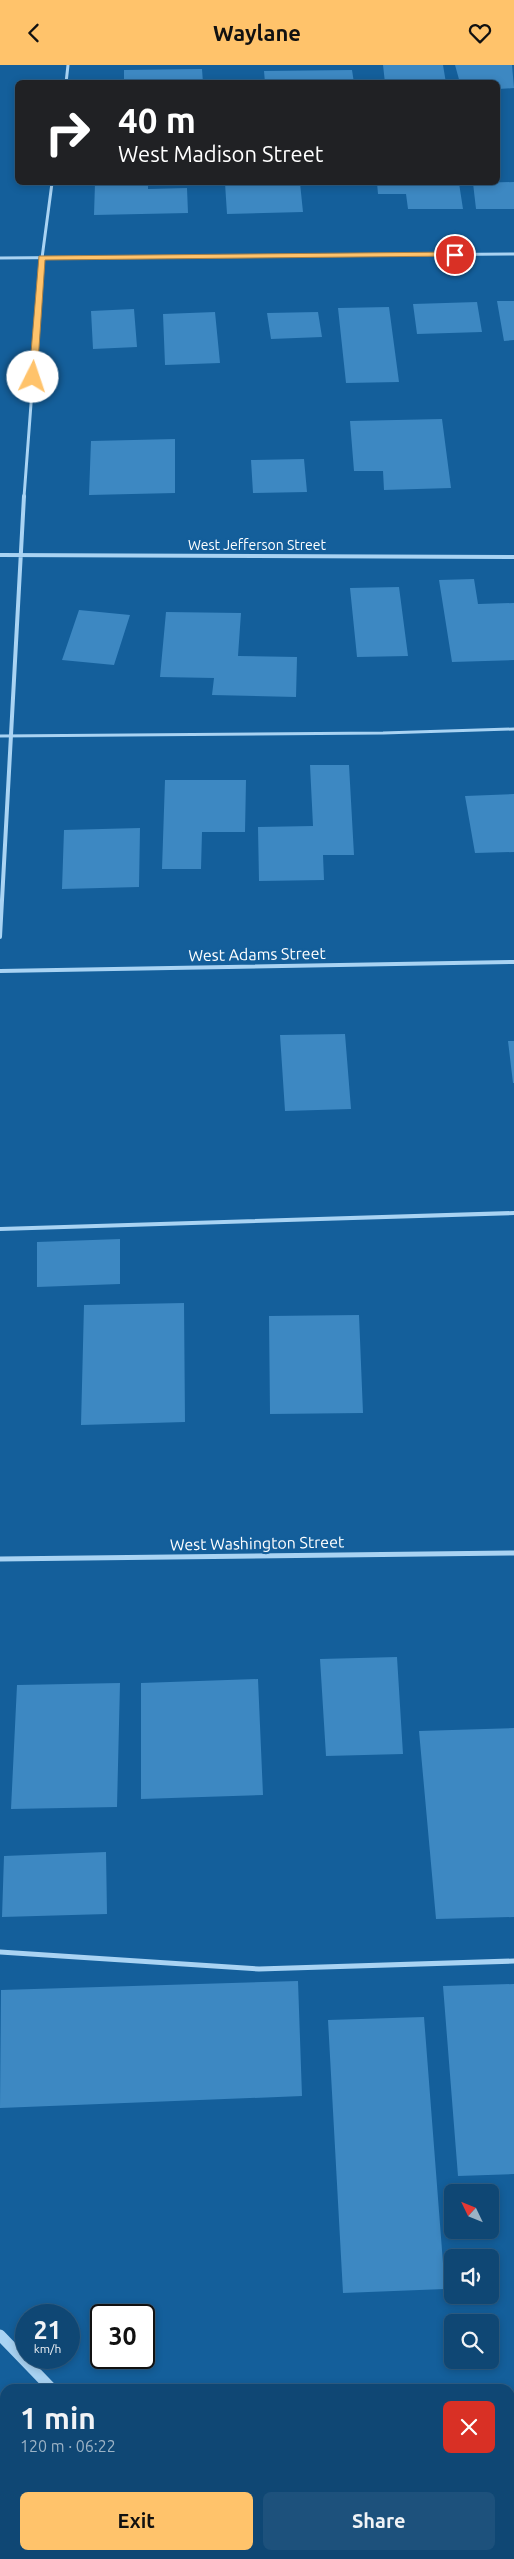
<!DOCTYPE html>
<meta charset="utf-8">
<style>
body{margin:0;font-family:Ubuntu,sans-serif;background:#1d517c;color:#f1f3f6;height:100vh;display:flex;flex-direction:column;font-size:19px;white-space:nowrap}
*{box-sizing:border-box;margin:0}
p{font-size:16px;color:#9bb2c5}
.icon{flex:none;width:28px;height:28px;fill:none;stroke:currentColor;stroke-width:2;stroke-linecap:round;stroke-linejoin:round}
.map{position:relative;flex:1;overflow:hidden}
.side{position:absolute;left:0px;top:2319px;width:515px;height:176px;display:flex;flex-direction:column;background:#0f4774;border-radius:15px 15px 0 0;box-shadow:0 2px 8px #0003,0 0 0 1px #2f5f86}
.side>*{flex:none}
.hud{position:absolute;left:15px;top:15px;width:485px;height:105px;border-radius:8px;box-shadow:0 2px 8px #0003,0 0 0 1px #2f5f86;background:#202124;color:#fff;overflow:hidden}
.needle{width:32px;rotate:313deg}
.buttons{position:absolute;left:444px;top:2119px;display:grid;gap:10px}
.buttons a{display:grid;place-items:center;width:55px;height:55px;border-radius:8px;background:#0f4774;box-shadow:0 2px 8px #0003,0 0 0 1px #2f5f86;font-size:25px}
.speed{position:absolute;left:15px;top:2239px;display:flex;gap:10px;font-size:25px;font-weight:700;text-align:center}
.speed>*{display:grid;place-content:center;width:65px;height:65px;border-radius:50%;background:#0f4774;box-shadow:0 2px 8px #0003,0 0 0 1px #2f5f86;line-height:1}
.speed small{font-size:12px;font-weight:400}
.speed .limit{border:2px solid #111;border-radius:8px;background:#fff;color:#111}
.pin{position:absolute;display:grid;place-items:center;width:42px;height:42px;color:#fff;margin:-21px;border:2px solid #fff;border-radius:50%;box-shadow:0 1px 5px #0007}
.me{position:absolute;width:55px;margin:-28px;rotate:4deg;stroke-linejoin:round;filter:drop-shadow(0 0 4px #0008)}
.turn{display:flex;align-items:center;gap:18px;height:105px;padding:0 20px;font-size:22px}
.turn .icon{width:65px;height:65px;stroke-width:2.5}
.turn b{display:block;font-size:35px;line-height:42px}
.round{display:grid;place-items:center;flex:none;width:52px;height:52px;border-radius:8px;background:#1d517c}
.summary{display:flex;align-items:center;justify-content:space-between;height:85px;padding:0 20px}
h1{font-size:30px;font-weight:600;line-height:38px}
.cta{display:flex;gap:10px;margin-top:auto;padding:10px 20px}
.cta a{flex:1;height:58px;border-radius:8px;background:#ffc36b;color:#111;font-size:20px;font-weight:600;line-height:58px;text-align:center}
.cta a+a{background:#1d517c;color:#f1f3f6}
header{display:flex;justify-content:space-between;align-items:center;height:65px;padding:0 20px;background:#ffc36b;color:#111;font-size:22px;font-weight:600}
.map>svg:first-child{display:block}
</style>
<header><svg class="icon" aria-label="back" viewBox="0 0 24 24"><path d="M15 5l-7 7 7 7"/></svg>Waylane<svg class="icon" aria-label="heart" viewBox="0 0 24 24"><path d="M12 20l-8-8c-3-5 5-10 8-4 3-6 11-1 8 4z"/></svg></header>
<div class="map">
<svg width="514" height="2494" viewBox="0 0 514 2494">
<rect width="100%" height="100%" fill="#145f9b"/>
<path fill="#3d88c2" d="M383,0H443L446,18H385Z
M455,0H512L514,23L498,24V18H460Z
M202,4L203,18H124V5Z
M352,5L354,18H265L264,6Z
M514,117V144H476L473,118Z
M95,118H148V124L187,123L188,148L94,150Z
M225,118H300L303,147L227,149Z
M377,118H459L463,144H408L406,129H378Z
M497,236H514V275L504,276Z
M477,237L482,267L417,269L413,239Z
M389,242L399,317L346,318L338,243Z
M134,244L137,282L93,284L91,246Z
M215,247L220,298L165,300L163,249Z
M318,247L322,272L271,274L267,248Z
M442,354L451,423L384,425L383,406H354L350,356Z
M175,374V428L89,430L91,376Z
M304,394L307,427L253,428L251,395Z
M474,514L478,539L514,538V595L452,597L439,515Z
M399,522L408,591L357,592L350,523Z
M79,545L130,550L114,600L62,595Z
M166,547L241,548L238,591L297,592L296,632L212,630L214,613L160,612Z
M310,700H349L354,790H323L324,815L259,816L258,762L313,761Z
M165,715H246L245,767H202L201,804H162Z
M514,729V787L475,788L465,731Z
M140,763L139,822L62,824L64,765Z
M345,969L351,1044L285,1046L280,970Z
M508,976H514V1018H513Z
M120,1174V1219L37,1222V1177Z
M184,1238L185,1357L81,1360L84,1240Z
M359,1250L363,1348L270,1349L269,1251Z
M397,1592L403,1689L326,1691L320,1594Z
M258,1614L263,1730L141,1734V1618Z
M120,1618L117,1742L11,1744L17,1620Z
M514,1663V1852L436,1854L419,1666Z
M106,1787L107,1849L2,1852L4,1791Z
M298,1916L302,2031L0,2043L1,1925Z
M514,1919V2109L458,2111L443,1921Z
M424,1952L445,2224L343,2228L328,1955Z"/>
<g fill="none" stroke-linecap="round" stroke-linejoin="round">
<path stroke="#a9d3f3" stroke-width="3" d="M0,671L383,668L514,664"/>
<path stroke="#a9d3f3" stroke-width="4" d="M0,1164L514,1148"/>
<path stroke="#a9d3f3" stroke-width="5" d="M0,1887L259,1904L514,1896"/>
<path stroke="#a9d3f3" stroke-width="3" d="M66,18L68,0
M0,193L514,189
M24,432L42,193L52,118"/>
<path stroke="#a9d3f3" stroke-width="4" d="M0,490L514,492
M0,872L24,431
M0,906L514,897"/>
<path stroke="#a9d3f3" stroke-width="5" d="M0,1494L514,1488"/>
<path stroke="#a9d3f3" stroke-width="6" d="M0,2389L5,2387"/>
<path stroke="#a9d3f3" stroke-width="11" d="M0,2270L52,2324
M510,2376H514"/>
</g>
<path fill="#ffc36b" stroke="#a67f46" d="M455,187L458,191L45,195L37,312L33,314L29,312L39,191Z"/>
<g text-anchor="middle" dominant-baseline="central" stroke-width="4.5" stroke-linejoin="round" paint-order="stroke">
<g font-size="14" fill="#fff" stroke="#145f9b">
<text x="257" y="480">West Jefferson Street</text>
</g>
<g font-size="16" fill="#fff" stroke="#145f9b">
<text transform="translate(257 889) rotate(-1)">West Adams Street</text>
<text transform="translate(257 1478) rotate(-1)">West Washington Street</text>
</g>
</g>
</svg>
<div class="buttons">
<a><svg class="needle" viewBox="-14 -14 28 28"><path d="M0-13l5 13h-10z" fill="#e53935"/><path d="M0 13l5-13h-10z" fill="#9bb2c5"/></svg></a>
<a><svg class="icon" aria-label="sound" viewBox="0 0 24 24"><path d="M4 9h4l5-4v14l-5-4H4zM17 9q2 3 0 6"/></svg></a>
<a><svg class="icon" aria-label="search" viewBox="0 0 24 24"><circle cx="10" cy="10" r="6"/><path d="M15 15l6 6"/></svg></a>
</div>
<div class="speed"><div>21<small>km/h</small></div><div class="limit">30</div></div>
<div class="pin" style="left:455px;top:190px;background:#d93025"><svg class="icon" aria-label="arrive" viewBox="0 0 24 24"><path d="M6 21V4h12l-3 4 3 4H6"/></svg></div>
<svg class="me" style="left:33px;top:312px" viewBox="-20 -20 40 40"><circle r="19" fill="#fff"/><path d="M0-13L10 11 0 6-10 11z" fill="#ffc36b"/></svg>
<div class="hud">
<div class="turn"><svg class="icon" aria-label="right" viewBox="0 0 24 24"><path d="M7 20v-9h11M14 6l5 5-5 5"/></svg><div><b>40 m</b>West Madison Street</div></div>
</div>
<section class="side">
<div class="summary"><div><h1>1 min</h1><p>120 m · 06:22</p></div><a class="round" style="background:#d93025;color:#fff"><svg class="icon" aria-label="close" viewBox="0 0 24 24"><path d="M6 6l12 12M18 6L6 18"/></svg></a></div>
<div class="cta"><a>Exit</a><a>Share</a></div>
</section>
</div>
